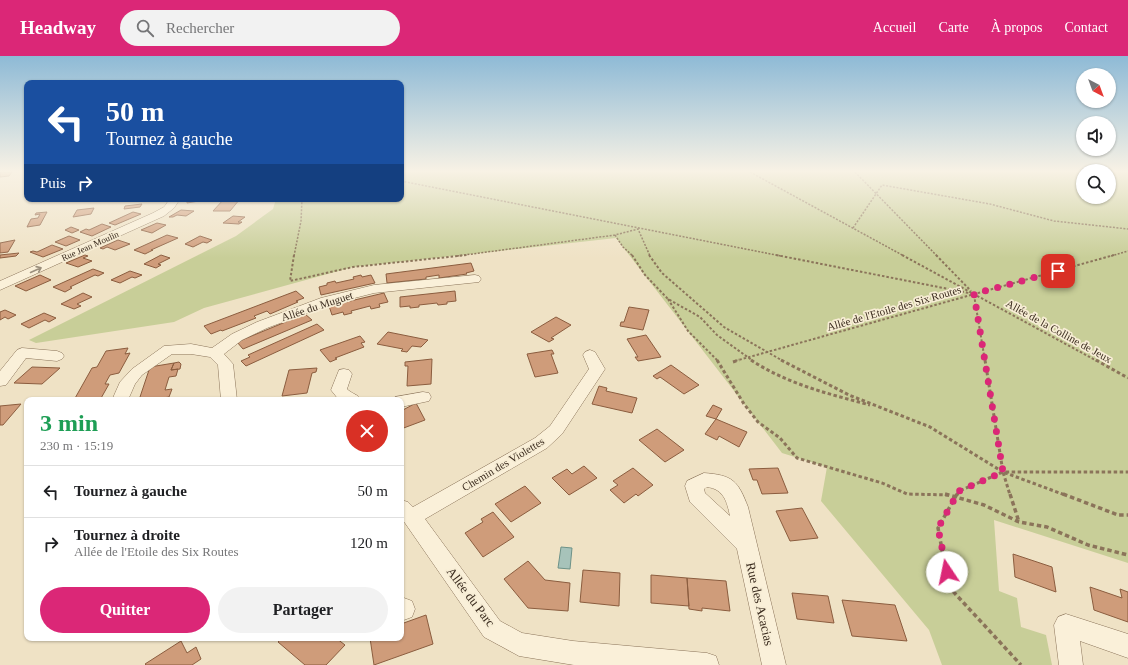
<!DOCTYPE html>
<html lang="fr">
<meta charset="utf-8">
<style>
body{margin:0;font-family:"Times New Roman",serif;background:#f2f2f2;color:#202124;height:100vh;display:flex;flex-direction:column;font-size:15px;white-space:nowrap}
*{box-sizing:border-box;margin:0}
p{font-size:13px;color:#757577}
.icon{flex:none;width:22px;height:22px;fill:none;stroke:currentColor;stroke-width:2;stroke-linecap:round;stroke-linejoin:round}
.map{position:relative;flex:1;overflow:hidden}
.side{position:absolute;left:24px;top:341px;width:380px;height:244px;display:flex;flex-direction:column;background:#fff;border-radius:8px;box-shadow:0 1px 3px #0004}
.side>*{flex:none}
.guide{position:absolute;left:24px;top:24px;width:380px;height:122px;border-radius:8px;box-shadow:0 1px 3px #0004;background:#1a4fa0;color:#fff;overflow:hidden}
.needle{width:26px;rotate:139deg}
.tools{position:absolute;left:1076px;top:12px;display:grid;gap:8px}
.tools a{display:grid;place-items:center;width:40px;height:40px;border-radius:50%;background:#fff;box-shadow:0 1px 3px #0004;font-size:20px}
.pin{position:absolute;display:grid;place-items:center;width:34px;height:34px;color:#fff;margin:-17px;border-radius:8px;box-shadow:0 2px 6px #0006}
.me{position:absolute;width:44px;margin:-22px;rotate:349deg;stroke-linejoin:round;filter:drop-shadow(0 0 3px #0008)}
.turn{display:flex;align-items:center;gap:14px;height:84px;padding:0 16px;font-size:18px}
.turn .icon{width:52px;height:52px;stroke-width:2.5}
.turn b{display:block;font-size:28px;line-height:34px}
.then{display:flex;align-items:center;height:38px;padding:0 16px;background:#0003;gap:8px;font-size:15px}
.round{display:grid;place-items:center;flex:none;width:42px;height:42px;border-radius:21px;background:#f2f2f2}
.overview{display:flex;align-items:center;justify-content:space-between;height:68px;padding:0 16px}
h1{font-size:24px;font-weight:700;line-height:30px;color:#1e9e55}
.button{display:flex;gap:8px;margin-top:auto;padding:8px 16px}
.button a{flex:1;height:46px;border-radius:24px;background:#db2777;color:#fff;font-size:16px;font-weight:700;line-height:46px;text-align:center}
.button a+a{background:#f2f2f2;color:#202124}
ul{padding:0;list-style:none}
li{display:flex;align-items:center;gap:12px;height:52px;padding:0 16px;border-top:1px solid #e0e0e0}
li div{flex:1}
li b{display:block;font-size:15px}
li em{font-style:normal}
header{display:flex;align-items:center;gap:24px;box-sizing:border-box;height:56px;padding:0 20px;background:#db2777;color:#fff}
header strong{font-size:19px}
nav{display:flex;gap:22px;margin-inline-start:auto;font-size:14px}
.search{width:280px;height:36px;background:#f2f2f2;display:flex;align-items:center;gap:10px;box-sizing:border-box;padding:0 14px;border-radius:22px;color:#757577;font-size:15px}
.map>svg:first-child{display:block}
</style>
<header>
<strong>Headway</strong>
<div class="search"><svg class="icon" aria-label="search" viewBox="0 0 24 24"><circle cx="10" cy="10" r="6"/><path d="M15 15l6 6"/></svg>Rechercher</div>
<nav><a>Accueil</a><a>Carte</a><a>À propos</a><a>Contact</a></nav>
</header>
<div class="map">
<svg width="1128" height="609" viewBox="0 0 1128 609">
<rect width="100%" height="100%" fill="#efe2c5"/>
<path fill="#c8ce98" d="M401,116H1083V141H1109V116H1128V507L994,464L999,535L1017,542L1021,571L1046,579L1052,609H942L929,574L821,445L827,411L782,397L616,182L353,211L204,252L174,266L36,287L29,284L236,180L273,153L276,143H401Z"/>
<path fill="#a7c3ba" stroke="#6d9288" d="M561,491L572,492L570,513L558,512Z"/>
<path fill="#cf9c7a" stroke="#8b5d3f" d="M0,116H12L9,120L0,121Z
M187,143H205V144L187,147Z
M224,143H240L230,155H213Z
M142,148L140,151L124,153L125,150Z
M94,152L91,158L73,161L77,154Z
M181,154L194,155L186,160L177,159L173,161H169Z
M47,156L40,169L27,171L31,163L38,162L40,158L35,159L36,157Z
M133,156L141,158L115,169L109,167Z
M233,160L245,161L238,166H242L239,168L223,167Z
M157,167L166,169L152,177L141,174Z
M102,168L111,171L92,180L80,176L86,173L89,174Z
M71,171L79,174L72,177L65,174Z
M167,179L178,182L151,194H153L145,198L134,194Z
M69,180L80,184L66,190L55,186Z
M200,180L212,184L207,187L203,186L193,191L185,188Z
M15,184L8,196L0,197V187Z
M118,184L130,188L115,194L107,191L103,193L100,192Z
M52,189L63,193L43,201L30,196L33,195L37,196Z
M19,197L16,200L0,202V199Z
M85,199L88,200L83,202L92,205L78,211L66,207Z
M161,199L170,202L158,208L161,209L156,212L144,208Z
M471,207L474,215L466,217L467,218L439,222V219L426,221V223L387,227L386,218Z
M93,213L104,217L98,220L95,219L70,231L72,232L65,236L53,231Z
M130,215L142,219L135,222L132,221L120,227L111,224Z
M40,219L51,224L26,235L15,230Z
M361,219L362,221L371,219L375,227L321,239L319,231L327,229V227L335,225L336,227L354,223L353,221Z
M296,235L304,242L296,245L298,246L270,258L267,255L254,260L256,262L222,275L221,274L211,278L204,270Z
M455,235L456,245L447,246V248L438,249L437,247L419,249V251L410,252V250L400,251V241Z
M83,237L92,241L77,248L81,250L74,253L61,248Z
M384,237L388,246L379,248L380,251L371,253L370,250L351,255L352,257L344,259L343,256L332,259L329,250Z
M629,251L649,254L643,274L620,270L621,266H624Z
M5,254L16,259L8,263L5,261L0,264V256Z
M44,257L56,262L49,266L45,264L29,272L21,268Z
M305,258L312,264L243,293L237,286Z
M556,261L571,269L551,282L554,283L549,286L531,276Z
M317,268L324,274L246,310L241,305L250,301L248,299Z
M388,276L428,284L421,291L412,290L407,296L401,295L403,293L377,288Z
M646,279L661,301L638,305L635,301H638L627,283Z
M360,280L365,286L361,287L364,291L335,302L337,303L330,306L320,294Z
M128,292L125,298L130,297L119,317L110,319L105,328H109L100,344H74L92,312L97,311L106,295Z
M552,294L554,298H551L558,317L535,321L527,298Z
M432,303L431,328L407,330L408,310H405V306Z
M179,306L181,308L180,313L171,314L174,307Z
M174,307L171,314L178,313L176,320L169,321L165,334L172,333L169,341L163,342L162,344H139L150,311Z
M671,309L699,329L684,338L660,321L657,323L653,320Z
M32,311L60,312L42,328L14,327Z
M317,312L316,316L312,317L307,337L282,340L289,314Z
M599,330L607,332L606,335L637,342L632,357L592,348Z
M416,347L425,364L401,373V355Z
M21,348L3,369H0V350Z
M713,349L722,353L716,363L706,360Z
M716,363L747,376L739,391L719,380L717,384L705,378Z
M657,373L684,394L665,406L639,384Z
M584,410L597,422L569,439L552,422L567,413L572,418Z
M633,412L653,429L638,440L636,438L624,447L610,434L618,429L613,425Z
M778,412L788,437L762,438L757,424H753L749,413Z
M525,430L541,447L511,466L495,448Z
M802,452L818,482L790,485L776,455Z
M493,456L514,481L483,501L465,477L483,466L481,463Z
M1013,498L1052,511L1056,536L1015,521Z
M528,505L545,524L570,527L568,555L528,552L504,523Z
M583,514L620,517L619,550L580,546Z
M651,519L687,522L689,550L651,547Z
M687,522L726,525L730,555L702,552V555L689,553Z
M1090,531L1122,542L1120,533L1128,536V566L1094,554Z
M792,537L828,540L834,567L797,563Z
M842,544L895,549L907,585L852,580Z
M426,559L433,588L374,609L370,582H401V568Z
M282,582H336L345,589L326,609H305L278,586Z
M181,585L187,597L196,591L201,603L192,609H146L145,608Z"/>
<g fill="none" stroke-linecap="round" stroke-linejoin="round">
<g stroke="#8b745a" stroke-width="1">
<path id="minor" d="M170,143H180L174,152L164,160L0,234V225L153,157L164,151Z
M475,219L479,220L481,223L479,226L374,237L331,248L267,272L242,284L224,298L233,308L237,344H221L218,309L210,301L191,298H172L142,319L135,328L128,344H112L120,326L132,313L164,290L191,288L212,292L232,278L257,266L321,242L374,229Z
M22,292L57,295L62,297L64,300L62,303L57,305L26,302L6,329L0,330V315L17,294Z
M590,294L595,296L605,313L562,378L547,392L425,463L500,565L522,577L573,585L707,597L716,600L719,609H574L519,600L484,581L405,467L401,463V444L408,446L413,451L535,382L550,370L589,313L583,299L585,296Z
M344,313L349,314L352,318L347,333C352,338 358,338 361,344H339L331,334L339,314Z
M423,336L429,337L431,341L429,345L401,351V344H393L395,341Z
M704,417C733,419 738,425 748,451L786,609H762L737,493L690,446L685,430L687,425ZM707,431C724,433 727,446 730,460L705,437L704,433Z
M404,542L412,545L415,553L412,561L401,565V543Z
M1066,558L1128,578V602L1080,585L1083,609H1059L1054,569L1058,561Z"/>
</g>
<path stroke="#8b745a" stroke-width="1.5" stroke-dasharray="2 1.5" stroke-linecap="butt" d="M750,116L904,200
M855,116L937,200
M401,125L781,200
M853,172L882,129L990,148L1054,165L1128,173
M615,179L623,191L633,200
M294,200L301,165L302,143
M457,200L615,179L638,173L650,200
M1111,200L1128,195"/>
<path stroke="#8b745a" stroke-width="2" stroke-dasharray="2.5 2" stroke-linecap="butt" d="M294,199L290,225L353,211L467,199
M632,199L645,219L668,243L700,261L717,279L753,305
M649,199L662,217L724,271L783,305
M776,199L974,238
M902,199L1097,305
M936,199L971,235
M974,239L985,305
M668,243L688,275L718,305
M735,305L1114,199"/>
<path stroke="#8b745a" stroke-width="3" stroke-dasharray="3.5 2.5" stroke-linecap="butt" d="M717,304L744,348L758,366L780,382L797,402L882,427L907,438L949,439
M751,304C787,328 829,338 870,349
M781,304L849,339L930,371L1003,416H1128
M985,304L1003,416L1010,439
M1096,304L1128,322
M733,306L739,304
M957,439L959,435L1003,416L1065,439"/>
<path stroke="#8b745a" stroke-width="3.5" stroke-dasharray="4.5 3" stroke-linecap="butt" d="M945,438L984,449L1019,466L1047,471L1088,489L1128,499
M957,438L938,472L949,531L1021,609
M1010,438L1019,466
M1063,438L1118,459H1128"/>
<use href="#minor" fill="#faf0d9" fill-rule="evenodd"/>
</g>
<defs><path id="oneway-shaft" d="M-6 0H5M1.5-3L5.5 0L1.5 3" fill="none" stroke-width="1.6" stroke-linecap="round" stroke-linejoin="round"/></defs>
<use stroke="#9a8e7c" href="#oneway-shaft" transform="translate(36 214) rotate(-24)"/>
<linearGradient id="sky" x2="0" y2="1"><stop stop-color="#8ebad6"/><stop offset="0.57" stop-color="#f8f2e5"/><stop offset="1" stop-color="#f8f2e5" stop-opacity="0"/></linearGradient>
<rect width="1128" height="202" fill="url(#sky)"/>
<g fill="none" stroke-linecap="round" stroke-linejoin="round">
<path stroke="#db2777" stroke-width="7" stroke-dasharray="0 12.6" d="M947,516L938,472L959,435L1003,416L974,238L1058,215"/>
</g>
<g text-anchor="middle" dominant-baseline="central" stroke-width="3.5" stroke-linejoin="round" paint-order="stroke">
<g font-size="9" fill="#3b2c1f" stroke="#f7edd5">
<text transform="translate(90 190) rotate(-24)">Rue Jean Moulin</text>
</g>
<g font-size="11" fill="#3b2c1f" stroke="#f7edd5">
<text transform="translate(317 250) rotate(-18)">Allée du Muguet</text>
<text transform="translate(894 252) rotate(-16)">Allée de l'Etoile des Six Routes</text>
<text transform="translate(1059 275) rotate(29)">Allée de la Colline de Jeux</text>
<text transform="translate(503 408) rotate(-31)">Chemin des Violettes</text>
</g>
<g font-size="13" fill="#3b2c1f" stroke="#f7edd5">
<text transform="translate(471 541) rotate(53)">Allée du Parc</text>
<text transform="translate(760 548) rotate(77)">Rue des Acacias</text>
</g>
</g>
</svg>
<div class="tools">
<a><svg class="needle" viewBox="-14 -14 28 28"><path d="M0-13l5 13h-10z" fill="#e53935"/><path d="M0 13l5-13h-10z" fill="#757577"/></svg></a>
<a><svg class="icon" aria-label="sound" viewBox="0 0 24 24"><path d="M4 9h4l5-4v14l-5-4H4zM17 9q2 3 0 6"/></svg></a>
<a><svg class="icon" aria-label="search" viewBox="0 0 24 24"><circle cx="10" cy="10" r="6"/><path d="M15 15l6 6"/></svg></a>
</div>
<div class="pin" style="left:1058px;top:215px;background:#d93025"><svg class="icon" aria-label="arrive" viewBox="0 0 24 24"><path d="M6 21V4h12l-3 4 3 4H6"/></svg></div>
<svg class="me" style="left:947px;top:516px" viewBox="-20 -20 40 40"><circle r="19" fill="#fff"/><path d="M0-13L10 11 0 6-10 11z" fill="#db2777"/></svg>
<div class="guide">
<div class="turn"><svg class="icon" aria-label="left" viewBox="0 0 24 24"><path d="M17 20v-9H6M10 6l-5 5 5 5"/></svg><div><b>50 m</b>Tournez à gauche</div></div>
<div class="then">Puis<svg class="icon" aria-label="right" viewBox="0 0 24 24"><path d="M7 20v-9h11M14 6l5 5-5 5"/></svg></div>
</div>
<section class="side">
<div class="overview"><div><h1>3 min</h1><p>230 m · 15:19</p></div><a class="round" style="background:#d93025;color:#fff"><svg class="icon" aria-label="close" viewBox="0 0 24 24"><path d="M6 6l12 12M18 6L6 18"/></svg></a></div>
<ul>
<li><svg class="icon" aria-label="left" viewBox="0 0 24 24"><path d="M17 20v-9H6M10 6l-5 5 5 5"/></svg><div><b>Tournez à gauche</b></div><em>50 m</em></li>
<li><svg class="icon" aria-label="right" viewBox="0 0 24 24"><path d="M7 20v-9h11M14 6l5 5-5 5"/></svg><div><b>Tournez à droite</b><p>Allée de l'Etoile des Six Routes</p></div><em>120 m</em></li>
</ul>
<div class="button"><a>Quitter</a><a>Partager</a></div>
</section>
</div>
